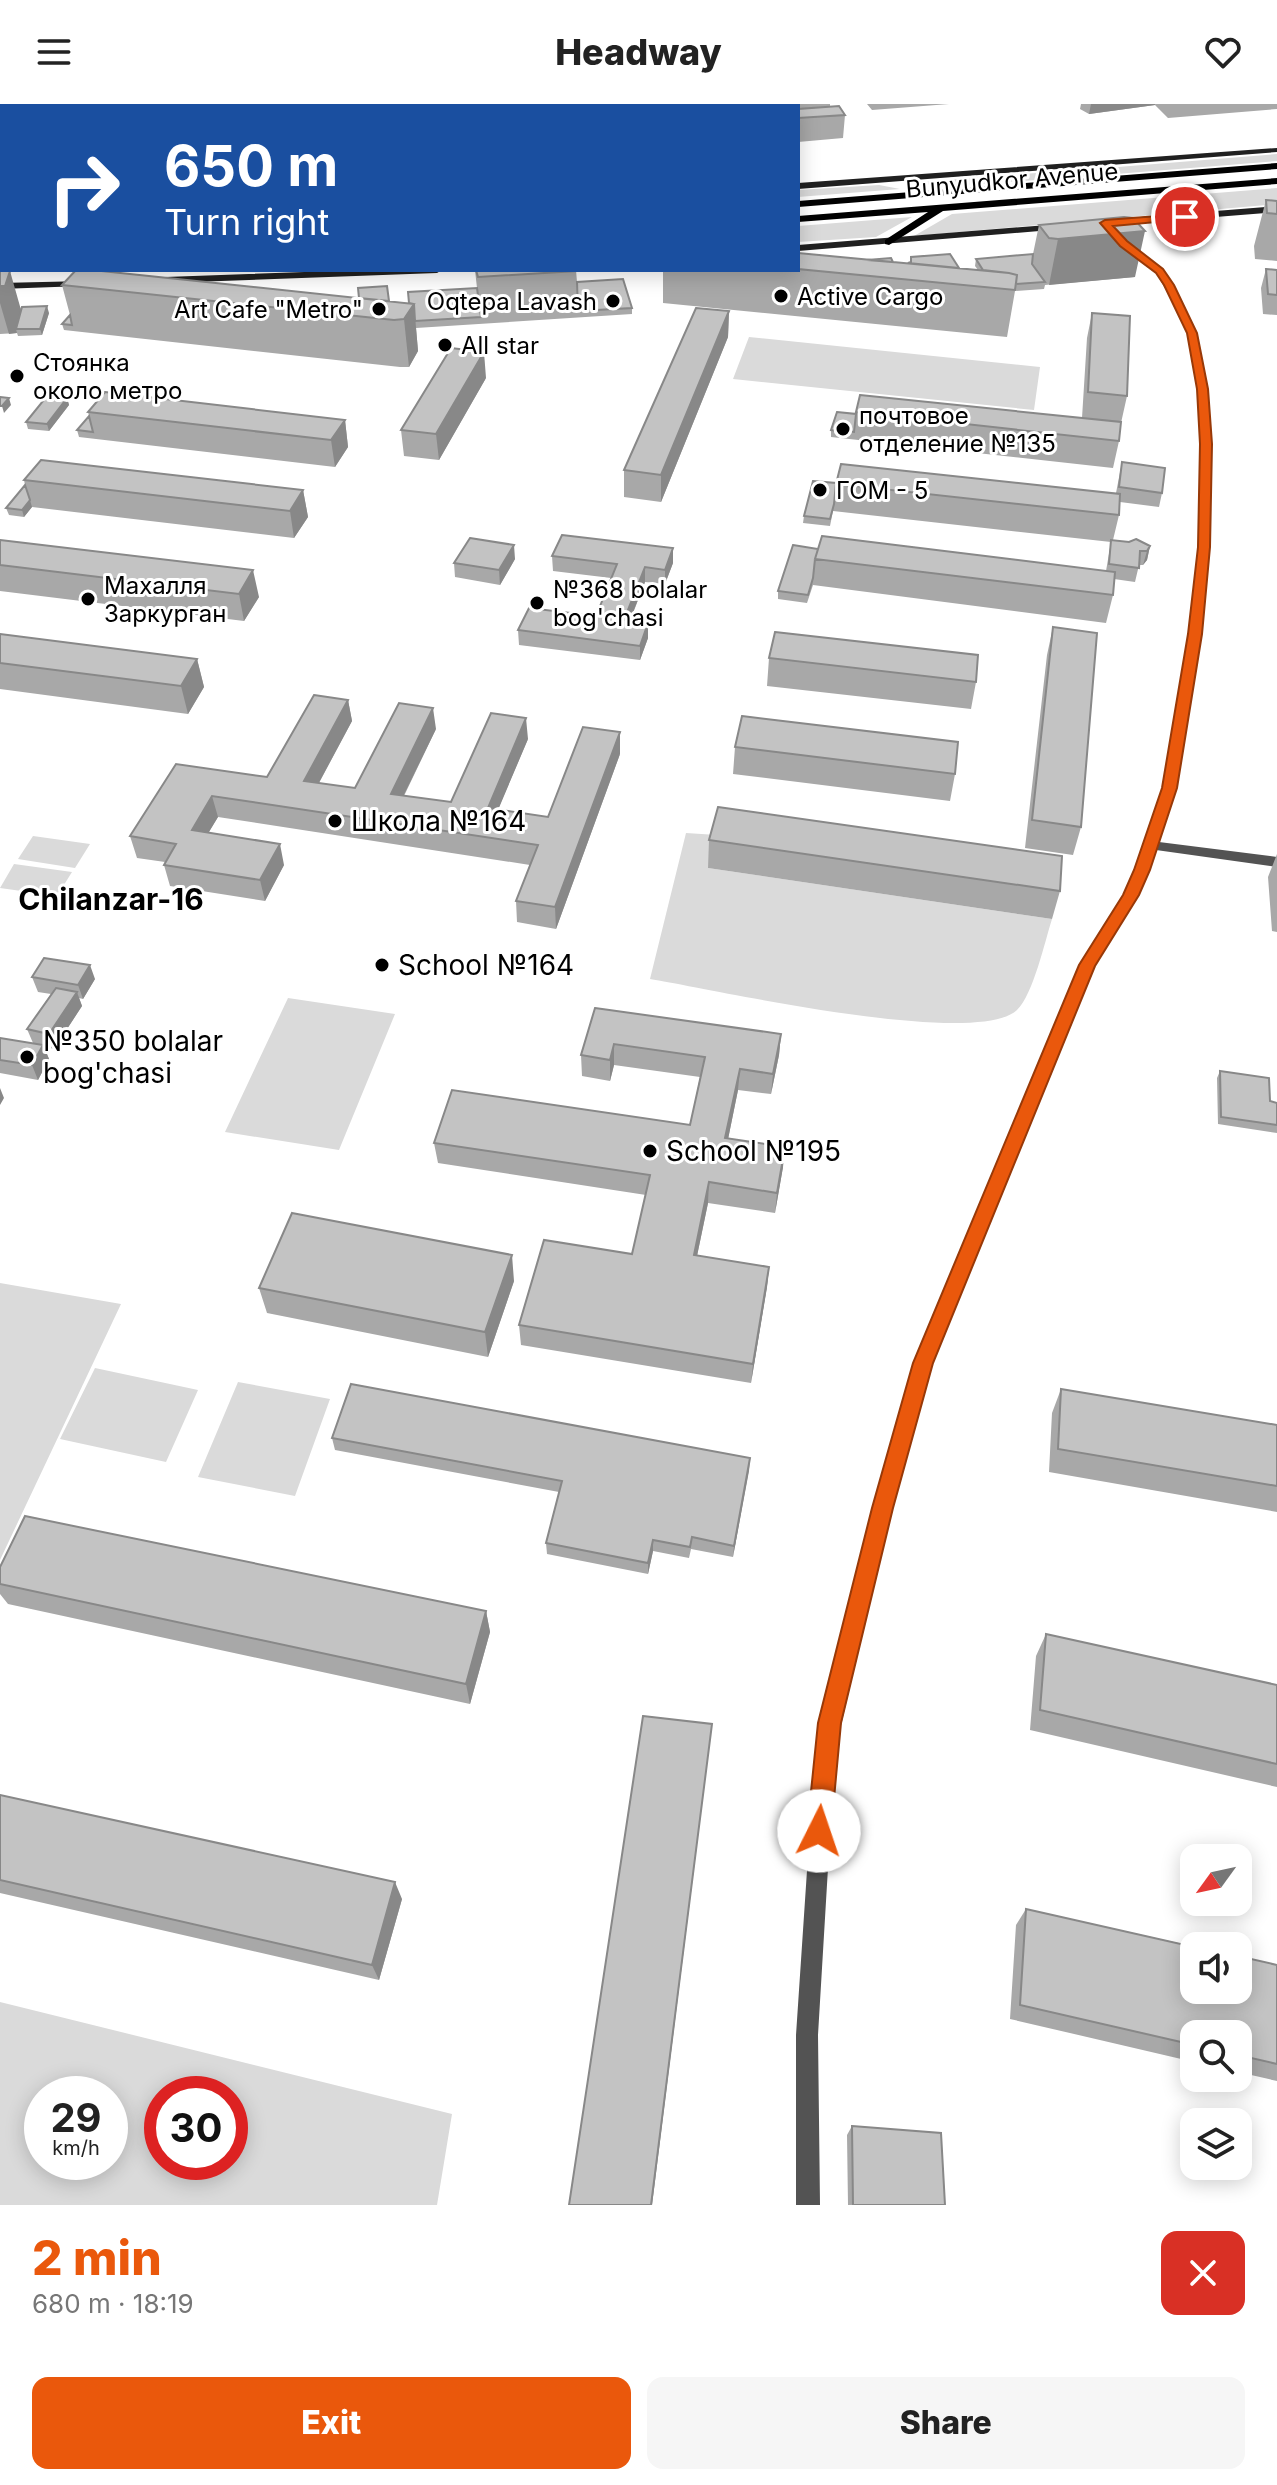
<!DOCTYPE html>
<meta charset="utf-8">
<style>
body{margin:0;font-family:Inter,sans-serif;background:#f6f6f6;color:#222;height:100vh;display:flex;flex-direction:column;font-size:30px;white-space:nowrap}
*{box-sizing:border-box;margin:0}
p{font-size:26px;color:#767676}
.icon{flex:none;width:44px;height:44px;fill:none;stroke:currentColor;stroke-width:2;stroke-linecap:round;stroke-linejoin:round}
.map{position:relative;height:2101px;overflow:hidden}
.sheet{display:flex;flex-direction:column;background:#fff;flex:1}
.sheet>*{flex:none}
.guide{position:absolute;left:0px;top:0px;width:800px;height:168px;box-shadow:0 4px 20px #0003;background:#1a4fa0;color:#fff;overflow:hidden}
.needle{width:52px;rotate:237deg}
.buttons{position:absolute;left:1180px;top:1740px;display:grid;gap:16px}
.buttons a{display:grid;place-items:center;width:72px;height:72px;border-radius:16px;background:#fff;box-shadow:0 4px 20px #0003;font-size:40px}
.speed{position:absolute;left:24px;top:1972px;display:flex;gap:16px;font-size:40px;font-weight:700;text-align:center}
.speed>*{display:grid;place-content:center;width:104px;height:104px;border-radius:50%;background:#fff;box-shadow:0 4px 20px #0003;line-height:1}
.speed small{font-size:20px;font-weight:400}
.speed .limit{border:12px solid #d22;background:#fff;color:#111}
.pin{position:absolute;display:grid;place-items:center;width:68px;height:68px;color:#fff;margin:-34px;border:4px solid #fff;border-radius:50%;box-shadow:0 2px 8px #0007}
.me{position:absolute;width:88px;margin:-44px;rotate:4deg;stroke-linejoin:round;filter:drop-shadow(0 0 6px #0008)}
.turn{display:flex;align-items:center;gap:28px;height:168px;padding:0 32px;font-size:36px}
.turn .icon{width:104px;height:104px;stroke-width:2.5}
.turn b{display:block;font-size:56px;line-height:68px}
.round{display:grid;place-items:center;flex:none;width:84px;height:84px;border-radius:16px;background:#f6f6f6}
.headline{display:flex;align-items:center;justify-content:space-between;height:136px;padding:0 32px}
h1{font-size:48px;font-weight:800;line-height:60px;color:#ea580c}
.cta{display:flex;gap:16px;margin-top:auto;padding:16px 32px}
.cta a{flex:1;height:92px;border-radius:16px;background:#ea580c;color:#fff;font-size:32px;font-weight:800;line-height:92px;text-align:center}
.cta a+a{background:#f6f6f6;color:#222}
header{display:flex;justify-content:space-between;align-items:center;height:104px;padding:0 32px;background:#fff;font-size:36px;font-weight:800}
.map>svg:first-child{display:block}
</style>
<header><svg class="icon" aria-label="menu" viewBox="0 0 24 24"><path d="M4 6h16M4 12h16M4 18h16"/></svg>Headway<svg class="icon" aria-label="heart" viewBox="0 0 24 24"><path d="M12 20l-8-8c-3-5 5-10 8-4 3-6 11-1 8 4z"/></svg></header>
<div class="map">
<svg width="1277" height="2101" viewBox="0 0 1277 2101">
<rect width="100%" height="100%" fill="#fff"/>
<path fill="#dadada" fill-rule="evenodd" d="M1277,50V57L1066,74L1081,66Z
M1050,68L1037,76L938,83L919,78Z
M879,81L900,85L798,93V86Z
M1277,84V100L914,132L952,110Z
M912,113L876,133L798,138V122Z
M749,233L1040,263L1034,306L733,275Z
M686,729L717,731L708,764L1052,815C1045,837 1033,891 1017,906C975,945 712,885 650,875Z
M33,732L90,740L75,764L18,755Z
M14,760L72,768L57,792L0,784Z
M288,894L395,910L339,1046L225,1028Z
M0,1179L121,1200L0,1456Z
M95,1264L198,1286L166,1358L60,1335Z
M238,1278L330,1295L295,1392L198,1373Z
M0,1898L452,2010L437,2101H0ZM42,1990H110V2058H42ZM162,1990H230V2058H162Z"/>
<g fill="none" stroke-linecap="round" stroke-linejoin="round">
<path fill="#535353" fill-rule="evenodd" d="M1122,135L1163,165L1197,229L1207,285L1211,340L1210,443L1205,500L1177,684L1159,738L1277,753V763L1156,746L1138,791L1094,862L932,1259L892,1404L835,1647L818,1931L820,2101H796V1931L815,1647L874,1404L914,1259L1080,861L1124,791L1135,766L1163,684L1193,500L1198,443L1201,340L1197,285L1187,229L1169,191L1156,169L1119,140V136Z"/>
<path fill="#202020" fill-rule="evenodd" d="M1277,44V48L798,85V79Z
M1277,102V108L1115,121L1111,118L1115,115Z
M0,112H2V118H0Z
M1060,120L1064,123L1063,125L798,147V141Z
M362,166H442L437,169L165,179L160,176L165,173Z
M85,177L87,179L82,182L0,185V179Z"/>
<path fill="#000" fill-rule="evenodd" d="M1277,59V65L798,103V97Z
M1277,74V80L943,107L889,141L885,140V136L928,108L798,118V112Z
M0,143H2V149H0Z
M0,159H2V165H0Z"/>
</g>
<path fill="#a8a8a8" d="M736,0H768V2H738Z
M796,0H830V2L845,11L843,34L798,38L799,5Z
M867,0H949L872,6Z
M1081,0H1277V5L1168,14L1155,1L1089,10L1080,5Z
M1266,96L1277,97V157L1255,155L1254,142Z
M1039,121L1135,173L1045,181L1044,185L1015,187L1007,233L663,199V166H798L893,158L978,166L975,162L976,155L1033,150Z
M1266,165L1277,166V211L1263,210L1261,184Z
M475,166H576L577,178L632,204V210L416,224L418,247L409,263H400L64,226L62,220L70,211L62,181L359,194L409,199L477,184Z
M0,167L21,205L49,209L42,231L18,232L17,229L0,230Z
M729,207L728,233L661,398L624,393V366Z
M1092,209L1127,292L1121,319L1119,337L1113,364L831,333V326L856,310L860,291L1082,314L1087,234Z
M486,274L439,356L404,352L401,326Z
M67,294L69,301L49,327L28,325L26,318Z
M88,308L345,316L348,343L335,363L79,333L77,326L89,312Z
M1122,358L1162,389L1159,403L1120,398L1119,411L1113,436L1150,442L1147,456L1143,461H1139L1135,478L1114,475L1113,491L1106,519L813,481L807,499L778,495V487L818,445L1106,467L1111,438L833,407L830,422L803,419L804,412L836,379L1116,389Z
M24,376L303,386L308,413L294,434L32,403L24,413L9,411L6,404L25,381Z
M0,436L259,493L244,517L0,487Z
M673,444V459L665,480L645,478L630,517L648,519V534L640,556L519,541L518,526L596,512L611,474L553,467L552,452Z
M515,455L500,481L455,473L454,459Z
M1053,523L1081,723L1073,751L1025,744L1047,551Z
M0,530L197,555L204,583L188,610L0,585Z
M769,554L976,578L971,605L767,582Z
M348,596L352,617L319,679L355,684L436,625L404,692L451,698L528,635L498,705L548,713L620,650L556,825L517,818L516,797L530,761L218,713L208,729L284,761L265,797L170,782L164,761L165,758L137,754L130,732L176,660L267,673Z
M735,643L955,670L950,697L733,670Z
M709,736L1060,787L1052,815L708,764Z
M1277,750V828L1272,827L1268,773Z
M32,873L95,875L83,895L79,894L82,902L54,945L44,942L49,955L38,976L0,969V934L33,939L27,925L51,890L38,888Z
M595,904L781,930L779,951L771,990L738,986L728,1035L783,1063L775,1109L708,1099L697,1152L769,1163L767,1183L751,1279L521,1241L519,1221L632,1150L646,1091L438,1059L434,1039L690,1021L700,973L614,961L610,977L582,972L581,951Z
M1220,967L1270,997L1277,999V1029L1218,1020L1217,974Z
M514,1177L488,1253L267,1209L259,1184Z
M1061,1285L1277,1321V1408L1049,1368L1052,1309Z
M332,1334L750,1354L733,1453L691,1445L689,1454L653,1447L648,1470L547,1450L546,1439L559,1388L335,1346Z
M0,1463L486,1507L490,1528L470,1600L8,1500L0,1490Z
M1046,1530L1277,1581V1683L1030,1626L1036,1552Z
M0,1691L402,1795L379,1876L0,1789Z
M1026,1805L1277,1861V1977L1238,1968V1930H1194V1958L1010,1915L1016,1821Z
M852,2022L945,2101H848L847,2031Z"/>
<path fill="#888" d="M1091,0H1155V1L1089,10Z
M1145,127L1135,173L1049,181L1058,135Z
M10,167L23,213L16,225L17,229L9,230L0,199V182Z
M414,200L418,247L409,263L404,215Z
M47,202L49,209L42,231L40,225Z
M729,207L728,233L661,398V371Z
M484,248L486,274L439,356L436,330Z
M9,294L11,301L4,309L2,302Z
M67,294L69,301L49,327L47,320Z
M345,316L348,343L335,363L331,336Z
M303,386L308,413L294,434L290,407Z
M30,396L32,403L24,413L22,406Z
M514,441L515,455L500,481L499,466Z
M1150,442L1147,456L1143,461L1147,447Z
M673,444V459L665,480V466Z
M645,463V478L624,531V516Z
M253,466L259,493L244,517L239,490Z
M648,519V534L640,556V542Z
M197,555L204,583L188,610L181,582Z
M348,596L352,617L308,699L304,677Z
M433,604L436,625L394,711L391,690Z
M526,614L528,635L490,725L488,704Z
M620,628V650L556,825L555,803Z
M212,692L218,713L197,748L192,726Z
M280,740L284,761L265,797L260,776Z
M90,861L95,875L83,895L78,881Z
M77,888L82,902L54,945L49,930Z
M781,930L779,951L771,990L773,970Z
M614,940V961L610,977V956Z
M43,941L49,955L38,976L32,961Z
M740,965L738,986L724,1055L725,1034Z
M0,984L4,994L0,1001Z
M785,1043L783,1063L775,1109L777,1089Z
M709,1078L708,1099L693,1171L694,1151Z
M512,1151L514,1177L488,1253L485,1228Z
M769,1163L767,1183L751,1279L753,1260Z
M750,1354L749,1367L733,1453L734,1442Z
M653,1436V1447L648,1470V1459Z
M486,1507L490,1528L470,1600L466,1580Z
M712,1620L652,2101H651Z
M395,1778L402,1795L379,1876L372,1861Z"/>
<path fill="#c3c3c3" stroke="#888" stroke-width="2" d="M182,0H429V1L387,2H181Z
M521,0H664V2H521Z
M839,2L845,11L798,14V5Z
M1266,96L1277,97V110L1267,109Z
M1124,113L1133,114L1145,127L1058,135L1049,134L1039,121Z
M798,149L1009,169L1017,171L1015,186L798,165Z
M950,150L959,164L908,159L911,158V153Z
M1033,150L1032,160L1045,178L1016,180L1017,171L1009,169L983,166L976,155Z
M891,154L893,158L867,156Z
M1266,165L1277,166V191L1268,190Z
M76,166H92L414,200L404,215L394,216L62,181Z
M476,166H576V167L478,173Z
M0,167H10L5,182H0Z
M623,175L632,204L578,207L577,178Z
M387,182L389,197L359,194L358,184Z
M477,184L481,213L415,217L414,200L409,199L408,188Z
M47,202L40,225H16L22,203Z
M696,204L729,207L661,371L624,366Z
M1092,209L1130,212L1127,292L1088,288Z
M70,211L72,221L62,220Z
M451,244L484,248L436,330L401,326Z
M105,288L345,316L331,336L88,308Z
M860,291L1121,318L1119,337L856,308Z
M47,292L67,294L47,320L26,318Z
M0,293L9,294L2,302H0Z
M837,308L856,310L854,328L831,326Z
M89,312L93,328L77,326Z
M41,356L303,386L290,407L24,376Z
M1122,358L1165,364L1162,389L1119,383Z
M841,360L1120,390L1119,411L836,380Z
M813,377L836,379L834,400L830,415L804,412Z
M25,381L30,396L22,406L6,404Z
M562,431L673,444L665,466L645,463L624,516L648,519L640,542L518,526L529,504L596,512L617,460L552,452Z
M822,432L1115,468L1113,491L815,455Z
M470,434L514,441L499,466L454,459Z
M1136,435L1150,442L1147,447H1140L1139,464L1109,460L1111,436L1129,438Z
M0,436L253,466L239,490L0,461Z
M793,441L818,445L815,455L813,474L808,491L778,487Z
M1053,523L1097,529L1081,723L1032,716Z
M775,528L978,551L976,578L769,554Z
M0,530L197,555L181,582L0,559Z
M314,591L348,596L304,677L355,684L399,599L433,604L391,690L451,698L491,609L526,614L488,704L548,713L583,623L620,628L555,803L516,797L538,741L212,692L192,726L280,740L260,776L164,761L176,740L130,732L176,660L267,673Z
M742,612L958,638L955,670L735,643Z
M718,703L1062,752L1060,787L709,736Z
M44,854L90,861L78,881L32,873Z
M56,884L77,888L49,930L27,925Z
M595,904L781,930L773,970L740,965L725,1034L785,1043L777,1089L709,1078L694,1151L769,1163L753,1260L519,1221L544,1136L632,1150L650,1071L434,1039L452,986L690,1021L705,953L614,940L610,956L581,951Z
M0,934L43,941L32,961L0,956Z
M1220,967L1269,974L1270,997L1277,999V1021L1221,1013Z
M292,1109L512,1151L485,1228L259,1184Z
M351,1280L750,1354L734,1442L692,1433L690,1443L653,1436L648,1459L546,1439L562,1377L332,1334Z
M1061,1285L1277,1321V1382L1058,1345Z
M25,1412L486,1507L466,1580L0,1480V1463Z
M1046,1530L1277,1581V1660L1040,1606Z
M643,1612L712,1620L651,2101H569Z
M0,1691L395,1778L372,1861L0,1776Z
M1026,1805L1194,1843V1886H1238V1852L1277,1861V1960L1238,1951V1930H1194V1941L1020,1901Z
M852,2022L941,2029L945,2101H853Z"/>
<path fill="#ea580c" stroke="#983908" stroke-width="2" d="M1185,110L1189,115L1113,122L1127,137L1163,165L1174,181L1197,229L1208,285L1212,340L1210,443L1202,530L1177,684L1150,766L1139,791L1095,862L933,1259L893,1404L841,1619L831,1727L828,1736L819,1739L811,1736L807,1727L818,1619L872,1404L913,1259L1079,861L1123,791L1134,766L1162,684L1188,530L1198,443L1200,340L1197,285L1187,229L1164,181L1156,169L1120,142L1100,119L1105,116Z"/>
<g fill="#000" stroke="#fff" stroke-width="3">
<circle cx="781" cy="192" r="8"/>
<circle cx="613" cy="197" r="8"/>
<circle cx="379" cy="205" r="8"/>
<circle cx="445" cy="241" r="8"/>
<circle cx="17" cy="272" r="8"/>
<circle cx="843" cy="325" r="8"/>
<circle cx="820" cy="386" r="8"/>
<circle cx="88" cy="495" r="8"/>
<circle cx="537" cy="499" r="8"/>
<circle cx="335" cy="717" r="8"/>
<circle cx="382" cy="861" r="8"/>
<circle cx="27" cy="953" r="8"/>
<circle cx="650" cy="1047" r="8"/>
</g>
<g text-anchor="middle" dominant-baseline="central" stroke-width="6" stroke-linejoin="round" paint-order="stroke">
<g font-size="24" fill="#000" stroke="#fff">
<text transform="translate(1012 76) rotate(-5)">Bunyudkor Avenue</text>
</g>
<g font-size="24" fill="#000" stroke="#fff" text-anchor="start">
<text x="797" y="192">Active Cargo</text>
<text x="597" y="197" text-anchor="end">Oqtepa Lavash</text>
<text x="363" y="205" text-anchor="end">Art Cafe "Metro"</text>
<text x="461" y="241">All star</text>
<text x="33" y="258">Стоянка<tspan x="33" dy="28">около метро</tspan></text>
<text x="859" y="311">почтовое<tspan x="859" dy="28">отделение №135</tspan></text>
<text x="836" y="386">ГОМ - 5</text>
<text x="104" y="481">Махалля<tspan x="104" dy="28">Заркурган</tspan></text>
<text x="553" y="485">№368 bolalar<tspan x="553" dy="28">bog'chasi</tspan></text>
</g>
<g font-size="28" fill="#000" stroke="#fff" text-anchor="start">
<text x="351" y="717">Школа №164</text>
<text x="398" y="861">School №164</text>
<text x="43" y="937">№350 bolalar<tspan x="43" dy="32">bog'chasi</tspan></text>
<text x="666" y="1047">School №195</text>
</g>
<g font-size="30" font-weight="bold" fill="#000" stroke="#fff">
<text x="111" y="795">Chilanzar-16</text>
</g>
</g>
</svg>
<div class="buttons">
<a><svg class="needle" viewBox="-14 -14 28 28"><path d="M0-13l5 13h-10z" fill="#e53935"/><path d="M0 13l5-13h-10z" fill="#767676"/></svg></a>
<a><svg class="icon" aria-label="sound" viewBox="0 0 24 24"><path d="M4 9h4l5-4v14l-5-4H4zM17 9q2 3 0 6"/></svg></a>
<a><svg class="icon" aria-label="search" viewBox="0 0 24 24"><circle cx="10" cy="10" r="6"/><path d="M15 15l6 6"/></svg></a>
<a><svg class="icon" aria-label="layers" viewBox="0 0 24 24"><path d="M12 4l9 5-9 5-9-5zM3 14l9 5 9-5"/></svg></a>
</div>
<div class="speed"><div>29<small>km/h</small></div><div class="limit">30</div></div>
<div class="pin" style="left:1185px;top:113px;background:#d93025"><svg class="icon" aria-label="arrive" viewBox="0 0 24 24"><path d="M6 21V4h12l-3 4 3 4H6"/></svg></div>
<svg class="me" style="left:819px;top:1727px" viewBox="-20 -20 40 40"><circle r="19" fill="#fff"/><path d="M0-13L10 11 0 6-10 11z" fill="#ea580c"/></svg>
<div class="guide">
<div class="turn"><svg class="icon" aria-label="right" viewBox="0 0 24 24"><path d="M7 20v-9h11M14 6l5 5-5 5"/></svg><div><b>650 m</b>Turn right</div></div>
</div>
</div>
<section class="sheet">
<div class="headline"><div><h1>2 min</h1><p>680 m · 18:19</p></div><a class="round" style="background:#d93025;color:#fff"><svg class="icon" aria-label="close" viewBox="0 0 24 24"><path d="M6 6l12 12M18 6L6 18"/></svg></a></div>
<div class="cta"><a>Exit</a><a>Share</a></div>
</section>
